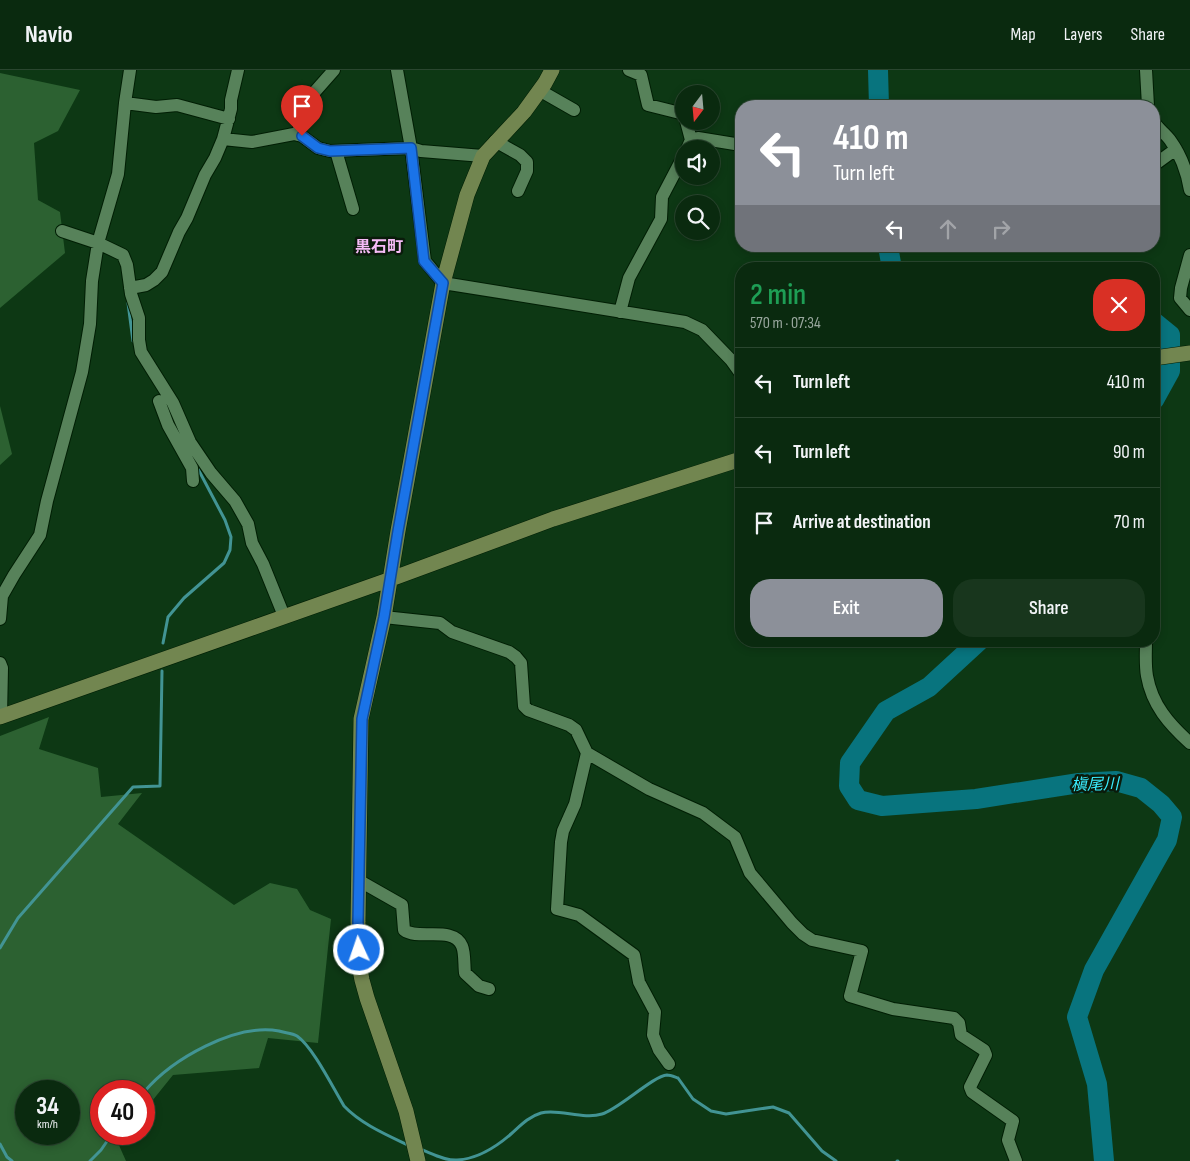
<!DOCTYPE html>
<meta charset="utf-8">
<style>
body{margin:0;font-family:"Sofia Sans Condensed","Noto Sans JP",sans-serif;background:#18361d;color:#f1f3f6;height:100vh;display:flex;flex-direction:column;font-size:19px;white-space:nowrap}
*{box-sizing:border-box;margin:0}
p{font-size:16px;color:#99a79e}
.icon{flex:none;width:28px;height:28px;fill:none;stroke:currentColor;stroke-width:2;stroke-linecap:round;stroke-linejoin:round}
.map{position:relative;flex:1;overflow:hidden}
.side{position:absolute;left:735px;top:192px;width:425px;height:385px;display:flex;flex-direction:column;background:#0a2a0f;border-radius:20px;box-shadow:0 2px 8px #0003,0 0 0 1px #2a462f}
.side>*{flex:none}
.top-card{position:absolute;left:735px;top:30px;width:425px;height:152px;border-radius:20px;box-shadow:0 2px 8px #0003,0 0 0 1px #2a462f;background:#8c9099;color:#fff;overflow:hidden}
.needle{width:32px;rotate:196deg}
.tools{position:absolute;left:675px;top:15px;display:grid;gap:10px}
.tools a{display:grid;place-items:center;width:45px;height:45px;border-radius:50%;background:#0a2a0f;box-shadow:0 2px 8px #0003,0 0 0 1px #2a462f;font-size:25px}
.speed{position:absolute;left:15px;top:1010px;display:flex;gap:10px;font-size:25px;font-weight:700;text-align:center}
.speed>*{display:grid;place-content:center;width:65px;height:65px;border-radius:50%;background:#0a2a0f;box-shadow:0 2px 8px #0003,0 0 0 1px #2a462f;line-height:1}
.speed small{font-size:12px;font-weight:400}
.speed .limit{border:8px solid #d22;background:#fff;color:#111}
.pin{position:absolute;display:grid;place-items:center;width:42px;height:42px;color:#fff;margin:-51px -21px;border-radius:50% 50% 50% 0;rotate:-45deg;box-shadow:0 0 5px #0007}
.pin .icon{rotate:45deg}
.me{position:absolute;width:55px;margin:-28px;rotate:357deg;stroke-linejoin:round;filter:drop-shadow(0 0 4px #0008)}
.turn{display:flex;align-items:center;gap:18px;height:105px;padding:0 15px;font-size:22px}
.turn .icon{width:65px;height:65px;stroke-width:2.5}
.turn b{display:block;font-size:35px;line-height:42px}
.lanes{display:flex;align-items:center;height:48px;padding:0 15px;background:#0003;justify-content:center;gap:25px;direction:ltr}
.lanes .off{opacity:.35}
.round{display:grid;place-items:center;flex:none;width:52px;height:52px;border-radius:20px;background:#18361d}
.summary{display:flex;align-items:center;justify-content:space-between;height:85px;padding:0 15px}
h1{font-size:30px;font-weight:600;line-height:38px;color:#1e9e55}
.primary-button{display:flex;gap:10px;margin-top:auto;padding:10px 15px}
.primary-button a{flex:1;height:58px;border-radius:20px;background:#8c9099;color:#fff;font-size:20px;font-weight:600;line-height:58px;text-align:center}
.primary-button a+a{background:#18361d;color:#f1f3f6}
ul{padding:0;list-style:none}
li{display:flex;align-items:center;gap:15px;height:70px;padding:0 15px;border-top:1px solid #2a462f}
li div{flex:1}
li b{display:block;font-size:19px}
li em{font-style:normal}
header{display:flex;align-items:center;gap:30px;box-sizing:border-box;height:70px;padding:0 25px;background:#0a2a0f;border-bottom:1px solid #2a462f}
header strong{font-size:24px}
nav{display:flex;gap:28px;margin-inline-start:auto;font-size:18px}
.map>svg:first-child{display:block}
</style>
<header>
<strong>Navio</strong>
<nav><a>Map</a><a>Layers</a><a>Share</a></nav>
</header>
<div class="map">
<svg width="1190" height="1091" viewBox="0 0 1190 1091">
<rect width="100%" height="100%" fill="#0d3814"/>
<path fill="#2c6131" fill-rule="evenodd" d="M0,3L80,20L58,61L34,73L38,130L60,142L65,183L0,238Z
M0,336L12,384L0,395Z
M49,647L39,679L98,698L101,727L142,723L118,754L234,835L270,813L297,819L310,840L331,849L318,973L268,968L259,998L173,1005L144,1041V1021H101V1064H125L118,1073L126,1091H0V666ZM26,1021H69V1064H26Z"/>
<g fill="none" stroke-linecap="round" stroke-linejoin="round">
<path stroke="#429494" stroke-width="3" d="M128,233L133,271
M163,573L168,547L184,528L224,493L230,480L231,467L225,450L197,397
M0,878L18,848L133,717L160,716L162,601
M144,1022C172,989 235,953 279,961C285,963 292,963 297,966C313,977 333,1018 344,1036C361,1054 387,1065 410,1076
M0,1074L7,1087L12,1091
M420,1079C431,1083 445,1091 457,1090C477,1089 496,1077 511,1064C521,1055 528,1047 541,1043C558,1038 583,1050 602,1044C619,1039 653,1006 667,1005C670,1005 675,1007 678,1008L693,1029L711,1041L726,1044L773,1037L789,1043L822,1081L836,1091
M90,1091L101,1080L112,1064
M897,1091H898"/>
<path stroke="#08747e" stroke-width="20" d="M878,0L879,36
M888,176L892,199
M1154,252L1170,265V301L1154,330
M979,571L929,617L886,641L850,693L849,716L858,730L882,736L976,729L1079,713L1116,711L1141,718L1161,734L1172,747L1167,770L1094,900L1077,947L1097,1014L1104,1091"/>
<g stroke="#001e04" stroke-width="14">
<path id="street" d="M397,0L411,78L425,191L443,213L685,252L702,260L731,290L741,304
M629,0L641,5L648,35L684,44
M1146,0L1148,36
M539,20L574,40
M125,33L156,37L177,35L229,49
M686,51L691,70
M1154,52C1158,59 1165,63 1170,70C1181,85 1187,102 1190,120
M298,65L304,34L334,0
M223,69L252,72L294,64L302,66L318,78L330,81L411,78L421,81L483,86
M495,71L520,85L527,92V101L518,121
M687,79L691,70L698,68L741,75
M336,81L353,139
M1154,95L1176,79
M62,161L98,173L123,185L127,195L131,224L139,248V270L141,282L173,333L190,372L211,403L235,431L248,454L252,473L263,494L284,546
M1190,185L1181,218L1180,228L1190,240
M130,218L146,215L154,210L162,202L179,162L187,148L205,105L215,88L223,69L231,39V30L238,0
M620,242L629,208L661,149L662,127L684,85
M159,331L168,355L192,398L193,411
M384,547L440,553L452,562L509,582L516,587L521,593L524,636L528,640L569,655L576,660L587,683L649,719L703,743L735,767L750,803L792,853L803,864L812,870L862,881L850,926L893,939L954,948L959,953L961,965L984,980L986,985L970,1017L972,1022L1013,1051L1008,1070L1016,1091
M0,549L2,526L14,505L40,465L47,431L82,302L90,254L92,211L98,173L118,104L125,33L130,0
M1146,571C1146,582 1145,595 1147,606C1152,635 1169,654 1190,673
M0,593L2,598L1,646
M587,683L575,734L563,761L561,772L557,839L579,845L634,885L639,912L655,942L653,965L659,980L669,994
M358,810L402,835L404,860C418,871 453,855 462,876C465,883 464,895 465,903L479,916L489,919"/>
</g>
<g stroke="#001e04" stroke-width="16">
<path id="secondary" d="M1154,288L1190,283
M0,647L391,509L553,449L741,389
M418,1091L406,1041L367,928L362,910L359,894L358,852L361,649L384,547L398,461L443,213L467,125L483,86L524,42L545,13L552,0"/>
</g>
<use href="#street" stroke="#57825a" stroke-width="12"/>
<use href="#secondary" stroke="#728650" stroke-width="15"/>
</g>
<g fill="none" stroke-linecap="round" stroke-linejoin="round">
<g stroke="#114b97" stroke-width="12">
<path id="route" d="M302,66L318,78L330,81L411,78L424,191L443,213L398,461L384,547L362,649L358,852L359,880"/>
</g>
<use href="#route" stroke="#1a73e8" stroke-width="9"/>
</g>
<g text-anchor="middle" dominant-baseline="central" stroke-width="5" stroke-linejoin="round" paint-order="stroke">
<g font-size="16" font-weight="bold" fill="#f6bcf7" stroke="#0a1b0b">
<text x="379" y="177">黒石町</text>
</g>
<g font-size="16" font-style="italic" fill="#39ebfd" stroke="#0a1b0b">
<text transform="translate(1095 715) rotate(-1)">槇尾川</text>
</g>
</g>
</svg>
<div class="tools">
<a><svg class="needle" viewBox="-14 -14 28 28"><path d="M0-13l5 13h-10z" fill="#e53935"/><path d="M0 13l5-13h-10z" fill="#99a79e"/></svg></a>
<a><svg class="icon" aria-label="sound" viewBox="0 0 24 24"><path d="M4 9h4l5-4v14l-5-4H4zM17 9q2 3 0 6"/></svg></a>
<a><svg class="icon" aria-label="search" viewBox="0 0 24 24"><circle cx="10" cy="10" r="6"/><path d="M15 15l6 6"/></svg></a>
</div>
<div class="speed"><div>34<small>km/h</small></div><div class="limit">40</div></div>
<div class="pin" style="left:302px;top:66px;background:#d93025"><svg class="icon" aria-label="arrive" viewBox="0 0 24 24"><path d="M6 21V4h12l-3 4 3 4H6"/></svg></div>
<svg class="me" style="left:359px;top:880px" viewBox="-20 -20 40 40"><circle r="17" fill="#1a73e8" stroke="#fff" stroke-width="3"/><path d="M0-11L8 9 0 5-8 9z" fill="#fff"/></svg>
<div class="top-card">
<div class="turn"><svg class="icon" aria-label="left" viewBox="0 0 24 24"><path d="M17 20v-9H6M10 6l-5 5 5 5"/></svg><div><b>410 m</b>Turn left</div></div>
<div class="lanes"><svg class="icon" aria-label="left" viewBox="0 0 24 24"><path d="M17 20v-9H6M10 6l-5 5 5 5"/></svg><svg class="icon off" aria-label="ahead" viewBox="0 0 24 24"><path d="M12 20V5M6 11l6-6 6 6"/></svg><svg class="icon off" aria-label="right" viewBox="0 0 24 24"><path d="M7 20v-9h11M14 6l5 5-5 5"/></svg></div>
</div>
<section class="side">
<div class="summary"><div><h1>2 min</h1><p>570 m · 07:34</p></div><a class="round" style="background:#d93025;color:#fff"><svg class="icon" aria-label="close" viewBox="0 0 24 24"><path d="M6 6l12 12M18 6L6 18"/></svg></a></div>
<ul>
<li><svg class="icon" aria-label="left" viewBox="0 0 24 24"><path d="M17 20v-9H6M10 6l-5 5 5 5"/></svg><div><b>Turn left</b></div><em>410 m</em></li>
<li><svg class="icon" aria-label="left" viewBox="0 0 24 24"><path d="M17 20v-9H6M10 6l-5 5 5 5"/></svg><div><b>Turn left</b></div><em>90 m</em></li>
<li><svg class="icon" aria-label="arrive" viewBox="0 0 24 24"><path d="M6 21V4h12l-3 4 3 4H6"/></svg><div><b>Arrive at destination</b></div><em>70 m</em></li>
</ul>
<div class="primary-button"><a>Exit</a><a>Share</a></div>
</section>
</div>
